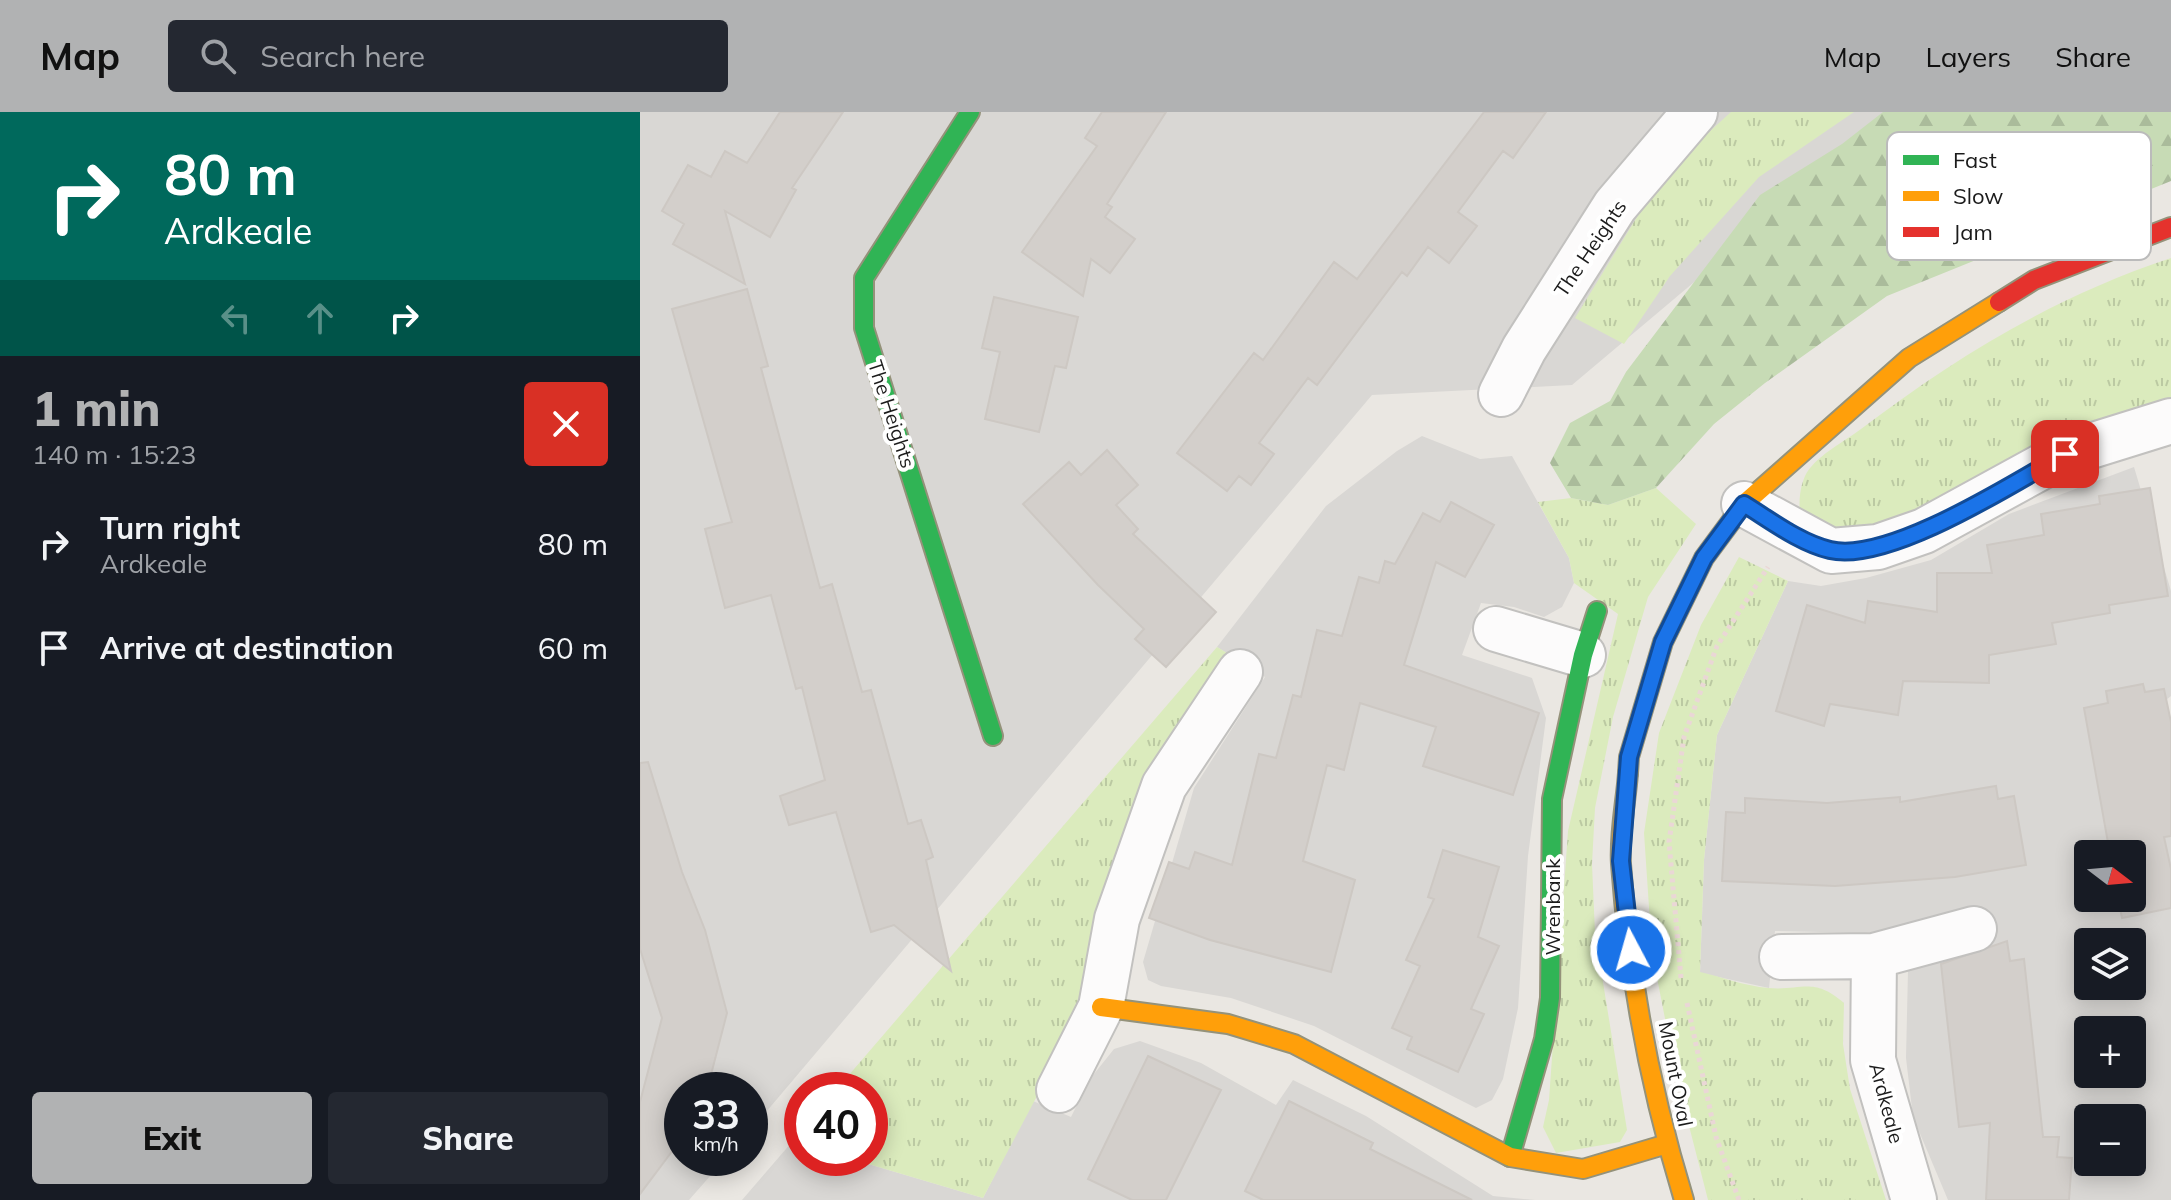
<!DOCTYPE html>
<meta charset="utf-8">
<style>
body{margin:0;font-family:Mulish,sans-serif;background:#242831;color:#f1f3f6;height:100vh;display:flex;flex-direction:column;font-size:30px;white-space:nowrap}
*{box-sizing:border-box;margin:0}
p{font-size:26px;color:#9ea1a6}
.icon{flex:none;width:44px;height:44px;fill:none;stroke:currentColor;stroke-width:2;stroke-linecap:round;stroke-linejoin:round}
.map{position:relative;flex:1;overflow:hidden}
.sheet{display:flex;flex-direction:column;background:#171b24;width:640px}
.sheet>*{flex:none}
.hud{background:#00695c;color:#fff;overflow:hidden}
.needle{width:52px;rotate:106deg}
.tools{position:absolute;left:1434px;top:728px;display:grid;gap:16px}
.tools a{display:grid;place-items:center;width:72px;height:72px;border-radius:8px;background:#171b24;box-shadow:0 4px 20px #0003;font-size:40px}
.speed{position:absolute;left:24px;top:960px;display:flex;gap:16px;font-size:40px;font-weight:700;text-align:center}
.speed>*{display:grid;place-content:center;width:104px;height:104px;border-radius:50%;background:#171b24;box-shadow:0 4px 20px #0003;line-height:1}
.speed small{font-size:20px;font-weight:400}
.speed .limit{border:12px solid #d22;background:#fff;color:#111}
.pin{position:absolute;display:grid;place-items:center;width:68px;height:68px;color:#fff;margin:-34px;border-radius:16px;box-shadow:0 4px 12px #0006}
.me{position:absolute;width:88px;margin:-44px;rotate:354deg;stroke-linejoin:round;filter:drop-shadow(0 0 6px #0008)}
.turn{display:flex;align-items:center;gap:28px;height:168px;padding:0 32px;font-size:36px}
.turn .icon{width:104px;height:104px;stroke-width:2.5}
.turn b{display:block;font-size:56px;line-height:68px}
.lanes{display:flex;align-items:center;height:76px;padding:0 32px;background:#0003;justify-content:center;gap:40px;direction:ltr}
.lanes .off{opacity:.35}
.round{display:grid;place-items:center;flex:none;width:84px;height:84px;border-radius:8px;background:#242831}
.headline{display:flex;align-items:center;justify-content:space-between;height:136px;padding:0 32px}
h1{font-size:48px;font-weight:800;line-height:60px;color:#b1b2b3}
.button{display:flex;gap:16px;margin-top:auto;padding:16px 32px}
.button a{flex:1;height:92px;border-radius:8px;background:#b1b2b3;color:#111;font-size:32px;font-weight:800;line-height:92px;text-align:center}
.button a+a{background:#242831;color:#f1f3f6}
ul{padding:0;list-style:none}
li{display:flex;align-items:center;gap:24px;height:104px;padding:0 32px}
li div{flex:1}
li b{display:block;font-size:30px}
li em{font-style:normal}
header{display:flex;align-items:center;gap:48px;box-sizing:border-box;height:112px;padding:0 40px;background:#b1b2b3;color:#111}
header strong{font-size:38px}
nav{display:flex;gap:44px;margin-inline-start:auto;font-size:28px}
.search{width:560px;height:72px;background:#242831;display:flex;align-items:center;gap:20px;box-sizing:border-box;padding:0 28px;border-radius:8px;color:#9ea1a6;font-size:30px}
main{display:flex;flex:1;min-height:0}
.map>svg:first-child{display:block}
</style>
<header>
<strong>Map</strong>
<div class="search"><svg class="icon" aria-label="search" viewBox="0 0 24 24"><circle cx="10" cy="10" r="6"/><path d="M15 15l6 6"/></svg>Search here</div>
<nav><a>Map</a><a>Layers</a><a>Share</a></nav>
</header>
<main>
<section class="sheet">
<div class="hud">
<div class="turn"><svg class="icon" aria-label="right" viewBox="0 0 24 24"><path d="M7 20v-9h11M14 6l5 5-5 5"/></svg><div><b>80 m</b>Ardkeale</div></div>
<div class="lanes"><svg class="icon off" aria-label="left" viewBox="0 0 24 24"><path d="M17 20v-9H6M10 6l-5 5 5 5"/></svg><svg class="icon off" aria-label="ahead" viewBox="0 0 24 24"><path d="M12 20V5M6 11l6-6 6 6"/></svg><svg class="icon" aria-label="right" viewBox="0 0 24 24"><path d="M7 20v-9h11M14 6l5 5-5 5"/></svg></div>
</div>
<div class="headline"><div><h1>1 min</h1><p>140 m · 15:23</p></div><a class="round" style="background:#d93025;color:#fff"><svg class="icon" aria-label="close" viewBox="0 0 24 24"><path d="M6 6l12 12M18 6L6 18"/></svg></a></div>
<ul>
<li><svg class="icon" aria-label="right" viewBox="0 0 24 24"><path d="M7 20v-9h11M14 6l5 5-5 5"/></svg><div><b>Turn right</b><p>Ardkeale</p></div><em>80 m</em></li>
<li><svg class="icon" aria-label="arrive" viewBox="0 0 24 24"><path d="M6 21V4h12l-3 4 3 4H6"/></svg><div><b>Arrive at destination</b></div><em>60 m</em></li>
</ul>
<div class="button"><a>Exit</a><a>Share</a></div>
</section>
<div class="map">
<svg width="1531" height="1088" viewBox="0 0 1531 1088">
<defs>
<pattern id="grass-tufts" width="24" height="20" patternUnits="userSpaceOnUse" patternTransform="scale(2)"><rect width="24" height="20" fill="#dbebbd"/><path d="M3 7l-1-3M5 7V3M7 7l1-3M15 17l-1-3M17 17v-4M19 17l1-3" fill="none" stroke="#bbc9a2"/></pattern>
<pattern id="forest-firs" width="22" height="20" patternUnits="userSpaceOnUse" patternTransform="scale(2)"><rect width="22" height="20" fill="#c7dbb5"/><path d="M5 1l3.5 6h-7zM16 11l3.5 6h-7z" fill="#aabb9b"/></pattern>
</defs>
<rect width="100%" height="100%" fill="#eae7e2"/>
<path fill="#d9d7d4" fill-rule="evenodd" d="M0,0H1256L932,273L732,283L110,1019V978H42V1046H86L49,1088H0Z
M782,324L840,347L872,344L929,446L934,471L922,495L904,505L874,495L841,491L822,543L892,566L906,606L888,744L878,896L863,967L852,988L836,996L674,914L591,886L521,874L508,868L503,850L554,676L625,565L577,535L686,394L757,339Z
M1494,355L1531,479V584L1526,588L1531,675V1088H1308L1273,1005L1266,946L1269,815L1225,821L1135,819L1129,876L1060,861L1064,748L1077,623L1148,469L1181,474L1226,466L1291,448L1369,402ZM1448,742H1492V786H1448ZM1448,830H1492V874H1448ZM1448,918H1492V962H1448ZM1448,1006H1492V1050H1448Z
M500,929L561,951L636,993L653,968L726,1004L853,1084L895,1088H102L152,1030L162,1033V1046H208L343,1086L393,989L431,1005L450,967L474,937Z"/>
<path fill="url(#grass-tufts)" d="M1091,0H1214L1119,65L1030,164L984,232L935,206L1024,61Z
M1531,146V289L1219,428L1160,406C1159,391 1159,378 1165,364C1174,345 1205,329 1221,317C1317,244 1416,184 1531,146Z
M1016,376L1056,412L1008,485L973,605L955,696L952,752L955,821L987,1018L980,1030L916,1041L903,1015L909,988L928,719L978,502L934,471L929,446L898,390L931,386L968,393Z
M1099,445L1148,469L1077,623L1064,748L1060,860C1082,865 1105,874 1128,876C1162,879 1173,864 1204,891L1203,932L1210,977L1246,1088H1068L1036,963L1012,840L1004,721L1019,621L1061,513Z
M577,535L592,544L528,633L489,703L462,782L449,839L447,876L433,916L343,1086L208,1046H230V978H196Z"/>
<path fill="url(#forest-firs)" d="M1243,0H1531V69L1247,184L1125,271L1074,312L1016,376L968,393L931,386L910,351L930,311L970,289L986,260L1120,83L1202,32Z"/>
<path fill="#d3cfcb" stroke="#cdc8c3" stroke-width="2" d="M140,0H203L152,76L156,78L130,125L85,99L105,172L33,132L44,112L22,99L48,53L71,65L85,39L107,51Z
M462,0H526L467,92L472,95L465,105L495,127L470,161L451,147L443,184L382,140L457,34L445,26Z
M844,0H906L873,46L863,39L818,100L837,114L809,151L788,135L767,164L762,160L677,273L668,266L619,331L634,342L611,373L599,364L587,379L537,341L614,241L623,248L694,150L717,167Z
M107,177L128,254L121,256L180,476L192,472L222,580L231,578L268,712L281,708L293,745L286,748L311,859L254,813L231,820L196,700L149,713L140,684L185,668L162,575L156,577L131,483L85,496L65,417L92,410L32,197Z
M354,185L438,205L426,256L415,254L399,320L345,307L360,240L342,236Z
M467,338L498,373L476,393L498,417L493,422L576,500L526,555L495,527L504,517L458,473L383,392L429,350L441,363Z
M1510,376L1528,484L1469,493L1470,501L1412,511L1416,532L1349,543V571L1263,569L1258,603L1190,592L1184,614L1136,599L1167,493L1225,511L1228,489L1297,500V461H1352L1347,433L1404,423L1401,402L1460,392L1459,384Z
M811,390L854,413L825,465L796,450L764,553L899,601L873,683L783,654L796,615L720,591L704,658L687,653L663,749L715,768L691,860L570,828L509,806L529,750L549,757L555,740L592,753L619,642L636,646L653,583L661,585L677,518L702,524L719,465L739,471L745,449L755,452L783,401L800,410Z
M1503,572L1505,580L1524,577L1531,610V724L1524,725L1531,757V796L1482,806L1478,786H1492V742H1470L1444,596L1468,591L1466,579Z
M8,650L42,760L65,818L87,901L67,978H42V1026L0,1082V990L22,906L0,837V651Z
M1356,674L1358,687L1374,684L1386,753L1315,765L1195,774L1082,769L1086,700L1105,701V686L1187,691L1260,685V690Z
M803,738L859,755L838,825L859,834L831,897L844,902L818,960L767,937L772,925L752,916L780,854L766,848L794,787L788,785Z
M1367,829L1370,849L1384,847L1403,1025H1419L1417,1045L1432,1046L1429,1088H1346L1350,1011L1319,1015L1301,852Z
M508,944L581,978L526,1088H492L448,1067Z
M649,989L733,1031L730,1037L832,1088H623L605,1079Z"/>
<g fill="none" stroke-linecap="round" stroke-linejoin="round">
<g stroke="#c2c1bf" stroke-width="48">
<path id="street" d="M861,282L884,237L975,94L1055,0
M1104,392L1191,439L1238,435L1284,419L1425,342L1531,309
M856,517L943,543
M1234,844L1233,948L1274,1088
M1142,845L1234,844L1334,817
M419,978L461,895L477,807L524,674L600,560"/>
</g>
<g stroke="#94927a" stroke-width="22">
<path id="fast" d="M330,0L224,166V216L353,624
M870,1045L904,927L910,886L912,687L943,543L957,499"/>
</g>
<g stroke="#94927a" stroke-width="22">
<path id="slow" d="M1104,392L1269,246L1359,190
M988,661C986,690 979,722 981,752C989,865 1011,980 1044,1088
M461,895L588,912L654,932L870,1045L943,1057L1027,1032"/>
</g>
<g stroke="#94927a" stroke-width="22">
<path id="jam" d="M1359,190L1394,168L1531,115
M988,661L989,645L1023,530L1064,446L1104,392"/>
</g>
<path stroke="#ead7d6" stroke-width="5" stroke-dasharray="4 4" stroke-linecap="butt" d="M1041,866L1029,730L1044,625L1077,534L1128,455
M1047,891L1076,1025L1099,1088"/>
<use href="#street" stroke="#fcfbfb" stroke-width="44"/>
<use href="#fast" stroke="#30b455" stroke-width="18"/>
<use href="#slow" stroke="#ff9f0a" stroke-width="18"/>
<use href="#jam" stroke="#e5322d" stroke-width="18"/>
</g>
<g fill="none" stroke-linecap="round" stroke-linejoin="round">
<g stroke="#114b97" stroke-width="20">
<path id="route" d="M991,838L981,749L989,645L1023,530L1064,446L1104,392C1130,408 1160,431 1190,438C1248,452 1374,371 1425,342"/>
</g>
<use href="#route" stroke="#1a73e8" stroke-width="14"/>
</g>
<g text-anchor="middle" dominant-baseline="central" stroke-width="8" stroke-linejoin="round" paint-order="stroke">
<g font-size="20" fill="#1b1b1b" stroke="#fff">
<text transform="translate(950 136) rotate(-56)">The Heights</text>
<text transform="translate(252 302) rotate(72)">The Heights</text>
<text transform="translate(912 795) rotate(-90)">Wrenbank</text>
<text transform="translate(1036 962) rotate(79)">Mount Oval</text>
<text transform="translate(1247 991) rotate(75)">Ardkeale</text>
</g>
</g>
<rect x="1247" y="20" width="264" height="128" rx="12" fill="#fff" stroke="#bbb" stroke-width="2"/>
<rect x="1263" y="43" width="36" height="10" fill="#30b455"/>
<rect x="1263" y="79" width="36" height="10" fill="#ff9f0a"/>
<rect x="1263" y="115" width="36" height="10" fill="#e5322d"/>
<g font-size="22" fill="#1b1b1b">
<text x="1313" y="56">Fast</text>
<text x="1313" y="92">Slow</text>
<text x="1313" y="128">Jam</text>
</g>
</svg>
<div class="tools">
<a><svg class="needle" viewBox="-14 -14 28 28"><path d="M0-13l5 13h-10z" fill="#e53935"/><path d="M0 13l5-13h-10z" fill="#9ea1a6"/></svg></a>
<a><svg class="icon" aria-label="layers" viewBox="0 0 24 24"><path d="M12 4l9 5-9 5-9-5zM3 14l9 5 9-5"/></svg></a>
<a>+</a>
<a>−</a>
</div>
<div class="speed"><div>33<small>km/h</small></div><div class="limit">40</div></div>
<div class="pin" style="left:1425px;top:342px;background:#d93025"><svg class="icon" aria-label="arrive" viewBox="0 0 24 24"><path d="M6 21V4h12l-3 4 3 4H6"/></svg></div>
<svg class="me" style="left:991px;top:838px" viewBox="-20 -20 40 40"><circle r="17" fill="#1a73e8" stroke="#fff" stroke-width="3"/><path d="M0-11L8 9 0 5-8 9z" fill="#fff"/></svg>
</div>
</main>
